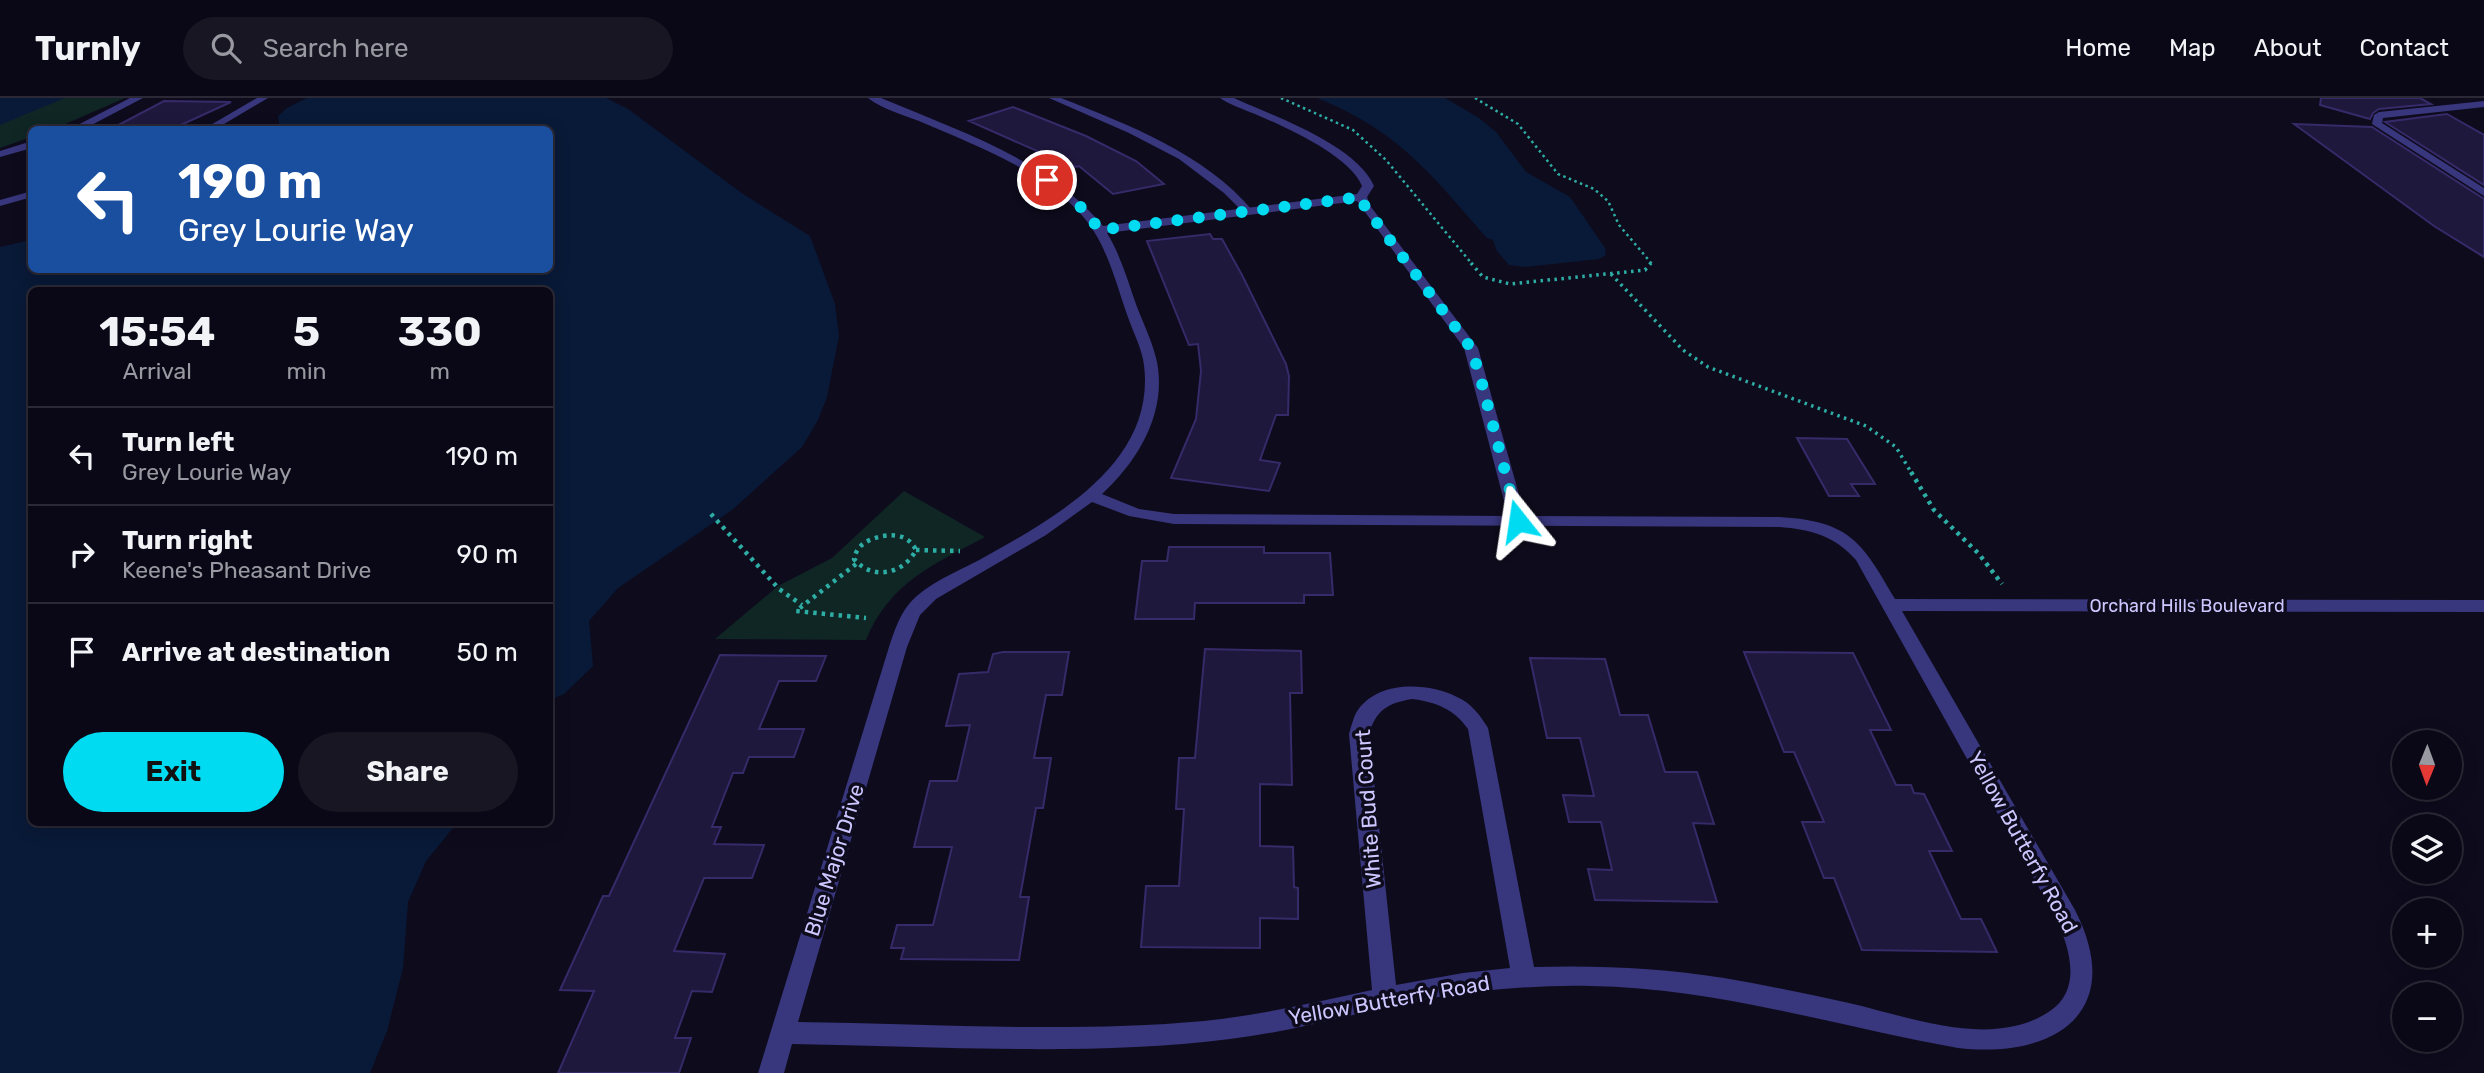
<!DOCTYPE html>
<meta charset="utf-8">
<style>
body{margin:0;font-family:Rubik,sans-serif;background:#181623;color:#f1f3f6;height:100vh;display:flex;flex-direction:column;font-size:26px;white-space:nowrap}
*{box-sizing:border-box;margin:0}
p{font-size:23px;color:#999aa1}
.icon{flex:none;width:38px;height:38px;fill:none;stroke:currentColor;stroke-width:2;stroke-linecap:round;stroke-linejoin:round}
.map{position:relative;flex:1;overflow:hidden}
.sheet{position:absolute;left:28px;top:189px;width:525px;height:539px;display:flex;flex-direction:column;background:#0a0816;border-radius:10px;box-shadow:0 4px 18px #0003,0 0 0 2px #2a2935}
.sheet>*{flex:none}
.top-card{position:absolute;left:28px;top:28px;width:525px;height:147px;border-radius:10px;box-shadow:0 4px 18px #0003,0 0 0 2px #2a2935;background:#1a4fa0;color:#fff;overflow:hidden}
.needle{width:46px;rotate:181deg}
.buttons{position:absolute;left:2392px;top:632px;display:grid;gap:14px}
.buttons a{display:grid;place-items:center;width:70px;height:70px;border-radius:50%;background:#0a0816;box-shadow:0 4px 18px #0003,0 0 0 2px #2a2935;font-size:35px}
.pin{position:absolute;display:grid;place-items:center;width:60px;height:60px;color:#fff;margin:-30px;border:4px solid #fff;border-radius:50%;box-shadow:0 2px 7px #0007}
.me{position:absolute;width:77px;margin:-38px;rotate:345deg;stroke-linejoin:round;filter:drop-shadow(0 0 5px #0008)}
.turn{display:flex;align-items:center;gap:24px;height:147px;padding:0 35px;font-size:32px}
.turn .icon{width:91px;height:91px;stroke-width:2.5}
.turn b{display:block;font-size:49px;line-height:60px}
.eta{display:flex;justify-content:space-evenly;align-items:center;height:119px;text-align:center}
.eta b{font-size:42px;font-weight:700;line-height:49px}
.cta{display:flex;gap:14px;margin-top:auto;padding:14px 35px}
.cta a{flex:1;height:80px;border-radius:42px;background:#01dbf1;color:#111;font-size:28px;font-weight:700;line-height:80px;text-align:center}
.cta a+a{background:#181623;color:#f1f3f6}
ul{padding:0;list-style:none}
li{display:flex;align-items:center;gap:21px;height:98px;padding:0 35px;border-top:2px solid #2a2935}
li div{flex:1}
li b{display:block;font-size:26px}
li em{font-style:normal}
header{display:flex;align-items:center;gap:42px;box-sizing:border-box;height:98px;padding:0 35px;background:#0a0816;border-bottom:2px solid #2a2935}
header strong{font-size:33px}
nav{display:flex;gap:38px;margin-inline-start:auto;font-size:24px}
.search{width:490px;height:63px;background:#181623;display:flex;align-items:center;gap:18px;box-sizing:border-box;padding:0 24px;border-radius:38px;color:#999aa1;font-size:26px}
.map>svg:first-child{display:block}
</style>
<header>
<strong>Turnly</strong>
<div class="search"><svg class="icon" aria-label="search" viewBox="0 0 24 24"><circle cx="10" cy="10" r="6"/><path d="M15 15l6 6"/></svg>Search here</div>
<nav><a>Home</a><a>Map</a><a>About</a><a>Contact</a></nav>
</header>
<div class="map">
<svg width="2484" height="975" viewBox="0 0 2484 975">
<rect width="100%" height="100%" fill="#0e0b1d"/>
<path fill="#0f2625" d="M0,0H125L54,31L32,32L31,39L0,50Z
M904,393L985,439C933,467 890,484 866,542L715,541L778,488L832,460Z"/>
<path fill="#091a38" d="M0,0H65L0,27Z
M307,0H606L628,11L743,96L810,138L835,206L839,238L827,299L818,322L802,349L732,412L618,490L589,523L593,568L564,596L550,602V192H32V724L457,725L426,763L408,804L403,870L387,933L370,975H0V149L31,142L32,172H550V32L280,31L278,18L287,10Z
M1317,0H1445L1479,20L1496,34L1526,74L1570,99L1605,150L1606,157L1599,161L1525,169L1509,167L1497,153L1493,142L1487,140C1431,76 1399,33 1317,0Z"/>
<path fill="#1f183d" stroke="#362a69" stroke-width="2" d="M2321,0H2420L2431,6L2379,11L2373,15L2370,21L2320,7Z
M164,3L231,4L170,32H109Z
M1013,9L1086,38L1136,63L1164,86L1113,96L1079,68L1076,69L1050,55L1046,57L969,23Z
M2447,16L2484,37V87L2385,24Z
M2294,26L2372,29L2484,101V159L2434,128Z
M1210,136L1213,141H1222L1242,177L1286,266L1289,278L1288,317H1276L1260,362L1280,365L1269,393L1171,380L1196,321L1201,273L1198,246L1189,247L1147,143Z
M1797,340L1847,341L1875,386H1851L1859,398H1829Z
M1169,449H1264V455H1330L1333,497H1304V505H1195L1194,521H1135L1142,463H1167Z
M1205,551L1301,553L1302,595H1290L1292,687L1260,686V748L1293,749L1294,789L1298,790V821L1260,820V850L1141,849L1146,788H1179L1184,711H1176L1179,660H1195Z
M1003,554H1069L1062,597H1046L1034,660H1051L1043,710H1036L1020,799H1029L1019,862L901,861L904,850H891L897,827H933L952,749H914L930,683H957L970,627L946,628L959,576L988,574L993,556Z
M1744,554L1853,555L1891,632H1870L1896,687H1911L1914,695L1924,696L1952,753H1929L1961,821H1981L1997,854L1862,852L1834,780H1824L1802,724H1824L1794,654H1784Z
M720,557L826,558L816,583H779L759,631H804L794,659H749L743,675H733L712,729H721L714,746L764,747L752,780H704L674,853L725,856L712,894L692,893L675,940H691L679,975H558L594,893L560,892L603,798H609Z
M1530,560L1605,561L1620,617H1648L1665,674H1697L1714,726L1693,725L1717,804L1595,802L1588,771L1612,772L1601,724H1569L1563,697L1594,698L1580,640H1547Z"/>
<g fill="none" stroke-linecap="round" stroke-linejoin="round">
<path stroke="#2dada4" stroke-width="2.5" stroke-dasharray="2.5 3.5" stroke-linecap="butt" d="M1281,0L1353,32L1386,62L1472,166
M1475,0L1518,26L1558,76L1594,91L1608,103L1619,127L1652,166"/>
<path stroke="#2dada4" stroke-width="3.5" stroke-dasharray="2.5 4.5" stroke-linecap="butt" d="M1471,165L1483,179L1510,186L1645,172L1651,165
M1611,176L1683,252L1708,269L1866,328L1896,349L1912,376"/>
<path stroke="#2dada4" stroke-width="4.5" stroke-dasharray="3.5 5" stroke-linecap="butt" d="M1911,374L1934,412L1979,456L2002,486
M711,416L779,491L802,507
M883,438C897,436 909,438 916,452C904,476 872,483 854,461C857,446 869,441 883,438Z
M916,452L960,453
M856,466L796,513L866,520"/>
<path fill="#38367c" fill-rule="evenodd" d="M257,0H268L214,32H202Z
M1049,0H1061C1129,27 1204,55 1253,113L1244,115L1224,95L1179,61L1129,35Z
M32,93V99L0,108V102Z"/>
<path fill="#38367c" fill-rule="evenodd" d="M130,0H143L82,32H68Z
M868,0H881C959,33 1047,61 1103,128L1357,96L1362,88C1349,57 1285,29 1255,16C1243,11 1230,7 1220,0H1234L1245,5C1282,21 1357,49 1374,88L1367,99L1371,109L1478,250L1525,418L1779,419C1850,423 1862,444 1895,501L2484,502V514L1902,513L2075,812C2127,914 2055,961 1958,950C1835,928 1717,890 1591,888C1538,887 1485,891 1432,900C1365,912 1298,933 1230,941C1085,959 937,948 792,946L784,975H758L889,549C894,534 899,518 909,506C927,485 957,474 981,461C1054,420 1156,366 1144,267C1142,251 1134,236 1129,222C1115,184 1107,142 1077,112C1038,71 977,48 926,26C908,18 883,12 868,0ZM1357,103L1464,250L1508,418L1174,416L1139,411L1102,396C1138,363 1167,315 1157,264C1153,245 1144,227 1137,209C1128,184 1121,158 1107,135ZM1092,404L1129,418L1174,426L1779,429C1810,431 1835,438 1856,462L2057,822C2070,852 2082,891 2050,913C1993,952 1910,919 1849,905C1807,896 1766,887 1724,880C1661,870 1598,867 1534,869L1488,630C1480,617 1471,605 1457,599C1427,584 1376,582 1356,615C1353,621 1351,629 1349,636L1372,892C1317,904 1261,917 1204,923C1070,935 933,926 798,924L907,549L920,517L936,501L1046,437ZM1412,601C1436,604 1454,611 1468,631L1510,870L1463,875L1396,887L1369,636C1376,612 1388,605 1412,601Z
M2484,3V9L2383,20L2382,25L2484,90V98L2372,26L2374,17L2379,14Z
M32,43V50L0,59V53Z"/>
</g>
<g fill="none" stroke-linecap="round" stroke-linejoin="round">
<path stroke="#01dbf1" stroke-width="12" stroke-dasharray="0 21.6" d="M1047,82L1083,111L1100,132L1361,99L1365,109L1471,250L1480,278L1518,423"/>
</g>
<g text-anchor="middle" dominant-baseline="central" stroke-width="7" stroke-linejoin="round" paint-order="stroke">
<g font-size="18" fill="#cdc7ff" stroke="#0e0b1d">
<text x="2187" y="508">Orchard Hills Boulevard</text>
</g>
<g font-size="21" fill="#cdc7ff" stroke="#0e0b1d">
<text transform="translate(1368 711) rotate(-94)">White Bud Court</text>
<text transform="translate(2023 744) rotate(61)">Yellow Butterfy Road</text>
<text transform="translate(834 762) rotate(-73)">Blue Major Drive</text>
<text transform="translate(1389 902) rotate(-10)">Yellow Butterfy Road</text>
</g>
</g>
</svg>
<div class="buttons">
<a><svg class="needle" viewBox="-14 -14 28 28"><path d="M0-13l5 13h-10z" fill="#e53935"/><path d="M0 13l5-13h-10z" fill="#999aa1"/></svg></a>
<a><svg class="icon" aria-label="layers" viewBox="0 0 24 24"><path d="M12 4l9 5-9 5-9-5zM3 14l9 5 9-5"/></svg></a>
<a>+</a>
<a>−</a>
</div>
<div class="pin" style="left:1047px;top:82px;background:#d93025"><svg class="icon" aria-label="arrive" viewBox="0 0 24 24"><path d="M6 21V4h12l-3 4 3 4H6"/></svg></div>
<svg class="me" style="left:1518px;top:423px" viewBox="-20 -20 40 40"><path d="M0-17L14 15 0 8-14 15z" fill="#01dbf1" stroke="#fff" stroke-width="4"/></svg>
<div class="top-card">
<div class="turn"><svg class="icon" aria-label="left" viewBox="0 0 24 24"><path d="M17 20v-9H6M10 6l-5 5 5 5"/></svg><div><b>190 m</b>Grey Lourie Way</div></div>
</div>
<section class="sheet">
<div class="eta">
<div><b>15:54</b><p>Arrival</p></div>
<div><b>5</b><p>min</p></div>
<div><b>330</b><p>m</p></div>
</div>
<ul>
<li><svg class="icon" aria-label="left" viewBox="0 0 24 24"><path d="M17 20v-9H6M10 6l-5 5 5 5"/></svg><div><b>Turn left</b><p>Grey Lourie Way</p></div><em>190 m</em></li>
<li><svg class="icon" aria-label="right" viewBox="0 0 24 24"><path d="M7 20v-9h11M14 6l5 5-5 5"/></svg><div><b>Turn right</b><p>Keene's Pheasant Drive</p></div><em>90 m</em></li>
<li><svg class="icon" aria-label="arrive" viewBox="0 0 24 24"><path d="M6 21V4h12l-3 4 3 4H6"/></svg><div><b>Arrive at destination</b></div><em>50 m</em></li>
</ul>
<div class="cta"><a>Exit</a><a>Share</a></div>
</section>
</div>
